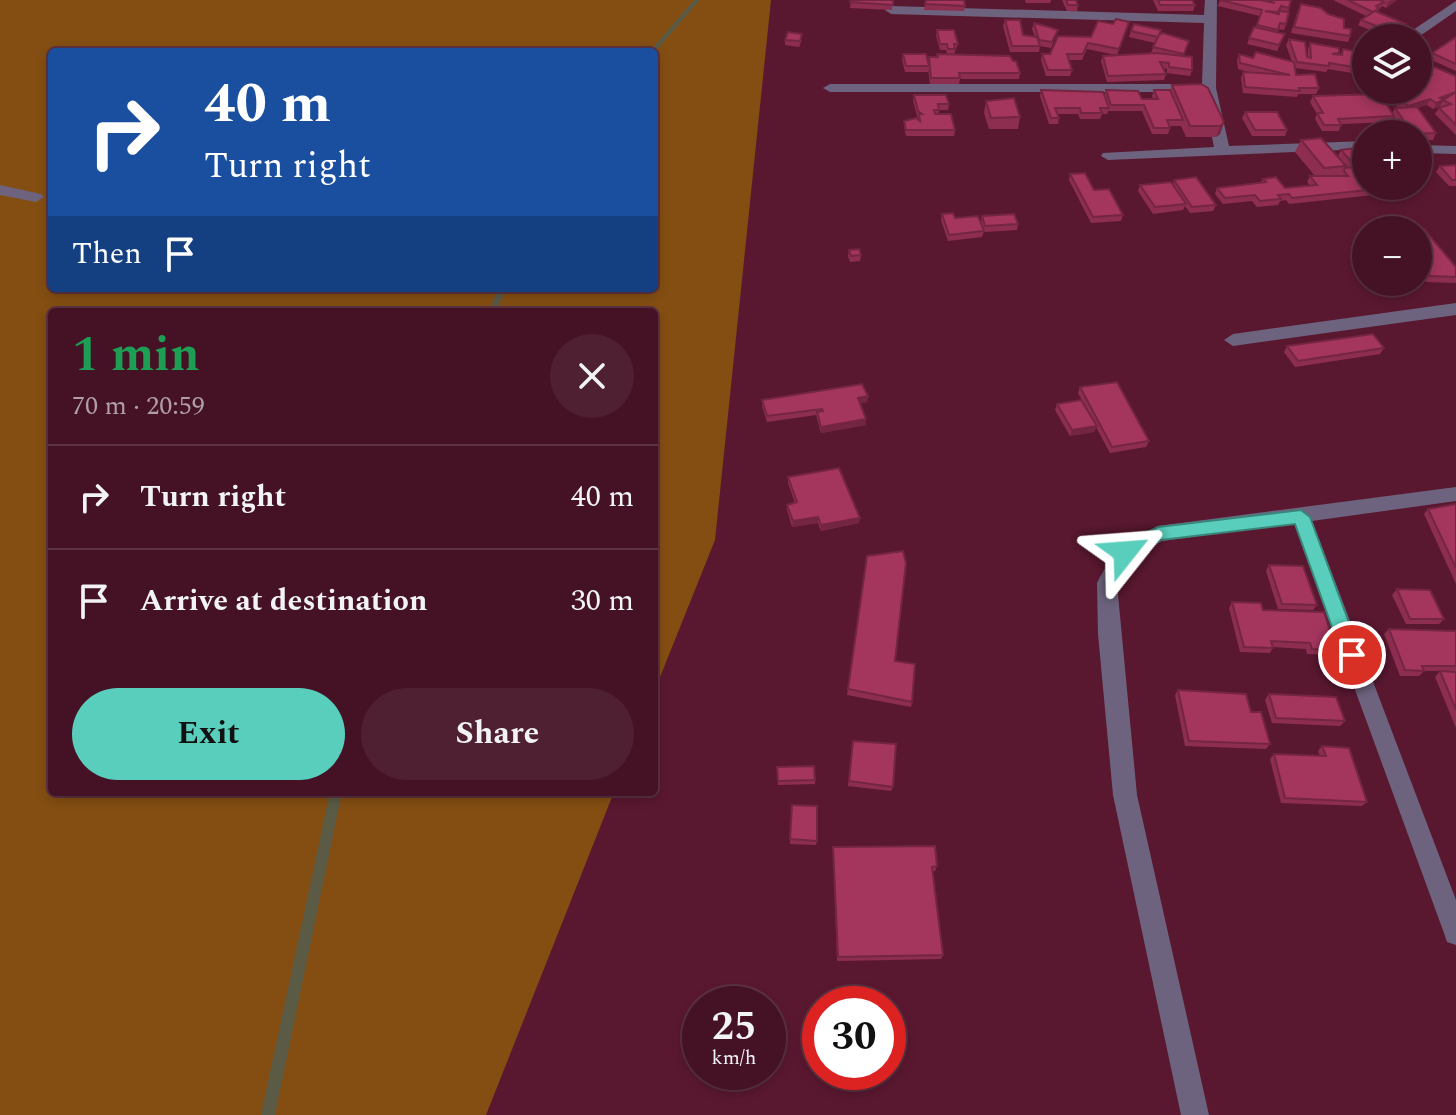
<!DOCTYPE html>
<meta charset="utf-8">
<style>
body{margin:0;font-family:Spectral,serif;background:#4e2031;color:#f1f3f6;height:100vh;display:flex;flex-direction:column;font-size:30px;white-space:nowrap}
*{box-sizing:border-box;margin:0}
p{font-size:26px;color:#af9ea6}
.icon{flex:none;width:44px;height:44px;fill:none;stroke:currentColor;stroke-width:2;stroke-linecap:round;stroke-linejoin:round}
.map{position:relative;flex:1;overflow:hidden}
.details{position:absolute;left:48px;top:308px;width:610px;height:488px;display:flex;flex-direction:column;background:#441224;border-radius:8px;box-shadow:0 4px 12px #0003,0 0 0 2px #5c3241}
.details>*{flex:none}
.top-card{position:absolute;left:48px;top:48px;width:610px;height:244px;border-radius:8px;box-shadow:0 4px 12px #0003,0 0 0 2px #5c3241;background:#1a4fa0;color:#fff;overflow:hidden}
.fabs{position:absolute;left:1352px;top:24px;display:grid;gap:16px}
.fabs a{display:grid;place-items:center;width:80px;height:80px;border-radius:50%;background:#441224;box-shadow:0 4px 12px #0003,0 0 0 2px #5c3241;font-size:40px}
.speed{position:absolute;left:682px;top:986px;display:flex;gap:16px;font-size:40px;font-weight:700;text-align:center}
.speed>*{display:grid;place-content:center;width:104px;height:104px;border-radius:50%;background:#441224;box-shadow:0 4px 12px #0003,0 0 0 2px #5c3241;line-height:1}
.speed small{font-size:20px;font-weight:400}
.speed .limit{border:12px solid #d22;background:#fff;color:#111}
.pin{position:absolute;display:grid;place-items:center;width:68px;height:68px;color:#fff;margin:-34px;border:4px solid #fff;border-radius:50%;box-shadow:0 2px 8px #0007}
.me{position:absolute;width:88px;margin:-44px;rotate:62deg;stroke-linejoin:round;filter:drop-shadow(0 0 6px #0008)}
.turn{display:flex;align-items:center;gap:28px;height:168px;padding:0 24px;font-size:36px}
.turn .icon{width:104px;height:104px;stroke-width:2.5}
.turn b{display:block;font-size:56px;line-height:68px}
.then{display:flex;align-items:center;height:76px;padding:0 24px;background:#0003;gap:16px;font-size:30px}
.round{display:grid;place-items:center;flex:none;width:84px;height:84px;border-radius:42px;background:#4e2031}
.overview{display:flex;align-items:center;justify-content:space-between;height:136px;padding:0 24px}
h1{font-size:48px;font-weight:700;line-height:60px;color:#1e9e55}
.button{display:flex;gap:16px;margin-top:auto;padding:16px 24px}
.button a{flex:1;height:92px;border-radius:48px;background:#5acebc;color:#111;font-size:32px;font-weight:700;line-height:92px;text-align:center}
.button a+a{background:#4e2031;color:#f1f3f6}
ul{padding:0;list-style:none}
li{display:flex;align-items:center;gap:24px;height:104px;padding:0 24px;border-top:2px solid #5c3241}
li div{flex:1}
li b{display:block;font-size:30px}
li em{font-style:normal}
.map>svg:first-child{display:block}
</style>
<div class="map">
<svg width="1456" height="1115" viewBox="0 0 1456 1115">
<rect width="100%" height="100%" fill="#5a1830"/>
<path fill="#844e12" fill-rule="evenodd" d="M0,0H771L715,540L654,692V312H52V792H614L486,1115H0ZM52,52H654V288H52Z"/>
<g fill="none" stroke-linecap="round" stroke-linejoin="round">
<path fill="#5b5a45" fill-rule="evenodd" d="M694,0H700L654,53V52H649Z
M499,288H507L496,312H488Z
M330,792H342L275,1115H261Z"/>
<path fill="#6d637e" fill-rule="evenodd" d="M1205,0H1217L1216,88L1229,146L1366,141V149L1108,160L1101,156L1103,153L1214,147L1203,92H830L823,88L830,84H1202L1204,23L891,14L885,10L891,6L1204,15Z
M1456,1V11L1417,38H1401Z
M1418,145L1456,146V154L1418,153Z
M0,185L41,194L44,197L36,202L0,195Z
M1456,303V315L1233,346L1224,340L1233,334Z
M1456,487V501L1312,521L1456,900V945L1447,942L1444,933L1294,523L1162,541L1132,558L1117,584L1137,795L1209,1115H1181L1113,795L1098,634L1097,583L1100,577L1118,546L1158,526Z"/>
</g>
<path fill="#8d2e50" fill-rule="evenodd" d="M851,0H893L892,10L850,8Z
M926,0L965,6L964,11L924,10Z
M1025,0H1051L1050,3H1026Z
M1062,0H1076L1078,5L1077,11H1067Z
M1153,0H1192L1195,5L1193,11H1158Z
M1220,0H1289V8L1286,24L1284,30L1278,29L1277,32L1285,34L1277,51L1247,44L1254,27H1256L1260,16L1218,6Z
M1333,0H1397L1386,8L1382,6L1377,12L1403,29L1389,38L1358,25L1361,20L1366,16Z
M1298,10L1344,28L1350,36L1348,42L1291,33Z
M1005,20L1023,35L1035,37L1032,29L1034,23L1058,30L1051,48L1040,46L1039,52H1010L1003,26Z
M1129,22L1117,55L1151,53L1155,43L1129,37L1131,31L1159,35L1189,41L1183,56L1192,70L1190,76L1167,73V69L1163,68L1166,74L1164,80L1107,82L1101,61L1103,56L1116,55L1087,49L1082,60H1069L1072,70L1070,76H1046L1041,60L1042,54H1050L1091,37L1113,24Z
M937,30L958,44L954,54L1013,61L1020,73L1019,79H960L959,84H930L928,68V72H905L902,60L903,54L928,63L929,57H937V54H947L946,50H940L936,36Z
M1456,37V71L1429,59L1432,53Z
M1289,39L1307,57H1308V49L1310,43L1339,53L1338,55H1340L1343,49L1353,57L1366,59V70L1364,75L1328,69L1326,72L1295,68L1296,75L1319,88L1316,94H1298L1297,97L1243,93L1241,78L1243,72L1252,73L1238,69L1237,60L1239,54L1253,58L1292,62L1286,45Z
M785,40H802L799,47L785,45Z
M1418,60L1456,76V135L1435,114L1439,108L1441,107L1440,106L1433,109L1427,105L1417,108L1436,133L1433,140H1418V134H1405L1394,117L1391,122L1341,124L1339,131H1322L1315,119L1317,114L1310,102L1313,96L1380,94L1374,90H1418L1420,78L1418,77ZM1381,94L1399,108H1395L1392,113Z
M1172,85L1224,122L1220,134L1216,137H1186L1181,126H1169L1170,128L1168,134H1152L1142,111H1109V110L1107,114H1102L1100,119H1080L1078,114H1058L1059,118L1058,124H1049L1040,96L1041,90L1104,95L1106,90L1142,99H1153L1152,96L1154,90H1170Z
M914,95L949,104L948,110H939L938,114L955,130L954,136H906L904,127V121L918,119L913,101Z
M986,101L1020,117L1018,129H989L984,113Z
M1245,112L1287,130L1285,136H1252L1242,118Z
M1301,140L1346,166L1345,168H1348L1338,156L1341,150L1360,153L1406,186L1402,192L1289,204L1286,200L1280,201L1278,205L1257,207L1252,201L1223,204L1215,194L1217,188L1261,182L1263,179L1285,188L1310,185L1307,182L1310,176H1315L1295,152Z
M1456,165V186H1449L1436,172L1440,166Z
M1070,174L1094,190L1123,215L1121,221L1091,223L1069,180Z
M1174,180L1216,205L1213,211L1190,213L1185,206L1183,210L1153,214L1138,191L1140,185H1173Z
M942,214L955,218L984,231L982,237L948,241L941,220Z
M982,216L1018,224L1017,230L984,232L981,222Z
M1418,230L1456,267V283L1426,282L1418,273Z
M849,250L861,255L860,261L850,262L848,256Z
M1287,346L1384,348L1380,354L1295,367L1284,352Z
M1080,387L1149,441L1146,447L1110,453L1096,427L1094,432L1070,436L1055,410L1057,404L1089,413L1078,393Z
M868,396L867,402L860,403L866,419V425L821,433L816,415L767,422L762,406V400Z
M788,477L859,523L821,531L818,523L792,527L787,510V505L795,503L788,483Z
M1456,504V584L1424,514L1428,509Z
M867,556L895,661L912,702L911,707L847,695Z
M1269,565L1317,605L1313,610L1278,609L1266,571Z
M1397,589L1444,619L1439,624H1406L1392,595Z
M1232,602L1263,610L1336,650L1332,655L1307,654L1306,649L1273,647L1270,653L1240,652L1229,608Z
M1389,629L1456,631V728L1435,677L1440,671H1424L1419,676H1400L1384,634Z
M1178,690L1251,712L1270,744L1266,749L1185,746L1175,695Z
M1269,694L1345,721L1340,726L1272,723L1265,700Z
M853,741L893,787L891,791L848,786Z
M1322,746L1367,802L1362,806L1281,803L1270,759L1274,754L1320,756L1318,751Z
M777,767L815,780V784L778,785Z
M792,805L817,841L816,845L790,844Z
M833,847L937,866L935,871H932L943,955L941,959L837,961Z"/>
<path fill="#732541" d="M1391,0H1397L1386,8L1388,2Z
M1406,24L1403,29L1389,38L1392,32Z
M1456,92L1443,100L1440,106L1433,109L1440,98Z
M1430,99L1427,105L1405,112L1408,106Z
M1224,122L1220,134L1216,137L1221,126Z
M868,396L867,402L858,404V398Z
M866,419V425L821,433V427Z
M1097,426L1094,432L1070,436L1072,430Z
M818,517V523L792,527L793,521Z
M860,518L859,523L821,531V525Z"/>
<path fill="#a4355d" stroke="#732541" stroke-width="2" d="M851,0H893V5L850,2Z
M926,0H964L965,6L925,4Z
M1066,0H1076L1078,5H1068Z
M1158,0H1192L1195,5H1160Z
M1220,0H1261L1275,3L1263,0H1291L1289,8L1281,6L1278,12L1265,11L1279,14V11L1289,12L1286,24L1280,23L1278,30L1257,25L1262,10Z
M1348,0H1380L1384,2L1376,6L1379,8L1373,12Z
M1301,4L1321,8L1328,14L1344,19V28L1351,29L1350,36L1294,27Z
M1375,11L1406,24L1392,32L1361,20Z
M1116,19L1129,22L1119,49L1088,43L1083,54H1067L1072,70H1048L1042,54H1050L1058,36L1091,37L1098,21L1113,24Z
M1005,20H1020L1023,35L1037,37L1040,46H1012Z
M1034,23L1049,27L1058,30L1052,42L1039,40Z
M1134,24L1161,30L1159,35L1163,33L1189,41L1184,54L1153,47L1158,37L1131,31Z
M1254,27L1285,34L1279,45L1249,38Z
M937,30H954L958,44H954L955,49H948L947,44H940Z
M788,32L802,34L800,41L785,40Z
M1456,37V64L1432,53Z
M1289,39L1305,42L1307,57L1311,58L1310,43L1339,48V53L1332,54L1342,55L1343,49L1354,51L1353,57L1366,59V69L1329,63V66L1297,62Z
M1256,52L1294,62L1296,75L1315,74L1319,88H1299L1300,91L1245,87L1243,72L1290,75L1240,63L1239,54L1253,58Z
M1157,53L1192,57V70L1169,67V63L1160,62L1166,74L1108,76L1103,56Z
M903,54H926L929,66H906Z
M937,54L1010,56L1013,61H1016L1020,73H959L960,78H931L929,57H938Z
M1418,60L1456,76V92L1440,98L1444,100L1436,103L1430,99L1408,106L1386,90H1418V79L1431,75L1418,70Z
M1201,84L1208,88L1224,122L1221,126H1190L1172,85Z
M1041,90L1103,92L1109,108H1100L1102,113H1081L1080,108H1055L1059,118H1051Z
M1106,90L1138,91L1142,99H1158L1154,90H1170L1183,120H1167L1170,128H1154L1144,105H1111Z
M1456,92V125L1439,108L1451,104L1443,100Z
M1380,94L1394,116L1338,119L1341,125H1324L1317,113H1323L1313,96Z
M914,95H946L949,104H938L939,110H934L935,114H951L955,130H906L904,121L916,118L920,121L919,114H922L918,111Z
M1014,98L1020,117L991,118L986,101Z
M1417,107L1436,133L1413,134L1395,108Z
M1245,112H1277L1287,130H1255Z
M1321,138L1346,166L1324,168L1301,140Z
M1356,148L1360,153L1366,152V186H1406L1292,198L1289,194L1278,195L1281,199L1260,201L1255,195L1225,198L1217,188L1266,182L1263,179L1276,177L1285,188L1317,185L1310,176H1348L1344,171L1345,168L1356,167L1341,150Z
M1456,165V180H1452L1440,166Z
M1085,173L1094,190L1109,189L1123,215L1093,217L1070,174Z
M1196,177L1216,205L1192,207L1174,180Z
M1171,182L1186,204L1155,207L1140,185Z
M953,213L955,218L978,216L984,231L949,235L942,214Z
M1014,214L1018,224L985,226L982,216Z
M1424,229L1456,267V277L1430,276L1418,262V230H1417Z
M859,249L861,255L851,256L849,250Z
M1373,334L1384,348L1298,361L1287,346Z
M1117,382L1149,441L1112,447L1080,387Z
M862,384L868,396L858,398L866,419L821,427L817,412L823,411L822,409L767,416L762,400Z
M1081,400L1097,426L1072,430L1057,404Z
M839,468L860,518L821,525L818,517L793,521L787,505L797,502L788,477Z
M1456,504V568L1428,509Z
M903,551L906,563L895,661L915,664L912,702L848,689L867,556Z
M1269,565L1303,566L1317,605L1282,604Z
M1397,589L1430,590L1444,619H1410Z
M1232,602L1261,603L1263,610L1324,612L1336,650L1312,649L1310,643L1271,641L1273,648L1244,647Z
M1389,629L1456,631V666H1422L1424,671L1405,670Z
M1440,671L1456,672V710Z
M1178,690L1246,694L1251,712H1261L1270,744L1189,741Z
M1269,694L1336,697L1345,721L1276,718Z
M853,741L896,744L893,787L849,781Z
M1322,746L1349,748L1367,802L1285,798L1274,754L1326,756Z
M814,766L815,780L778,781L777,767Z
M792,805L817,806V841L790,839Z
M935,846L937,866L932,867L943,955L838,957L833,847Z"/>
<path fill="#5acebc" stroke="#3a867a" stroke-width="2" d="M1301,510L1310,517L1361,655L1358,660L1352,663L1345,660L1342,655L1295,524L1161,540L1125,560L1116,552L1118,547L1158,527Z"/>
</svg>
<div class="fabs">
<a><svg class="icon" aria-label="layers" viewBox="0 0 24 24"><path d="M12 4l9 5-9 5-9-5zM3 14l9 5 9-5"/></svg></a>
<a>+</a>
<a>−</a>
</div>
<div class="speed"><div>25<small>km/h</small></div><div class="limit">30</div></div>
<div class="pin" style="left:1352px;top:655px;background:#d93025"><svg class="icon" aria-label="arrive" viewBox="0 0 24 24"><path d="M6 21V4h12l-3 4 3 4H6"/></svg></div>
<svg class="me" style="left:1125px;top:552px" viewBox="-20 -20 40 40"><path d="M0-17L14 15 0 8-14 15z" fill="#5acebc" stroke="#fff" stroke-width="4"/></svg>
<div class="top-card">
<div class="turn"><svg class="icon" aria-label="right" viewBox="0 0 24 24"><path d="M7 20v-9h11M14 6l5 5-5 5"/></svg><div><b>40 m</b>Turn right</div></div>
<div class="then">Then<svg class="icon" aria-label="arrive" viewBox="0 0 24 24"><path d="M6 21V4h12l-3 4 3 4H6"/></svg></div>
</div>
<section class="details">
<div class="overview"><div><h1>1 min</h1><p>70 m · 20:59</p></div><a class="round"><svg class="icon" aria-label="close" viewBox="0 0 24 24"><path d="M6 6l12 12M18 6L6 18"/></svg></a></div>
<ul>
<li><svg class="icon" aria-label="right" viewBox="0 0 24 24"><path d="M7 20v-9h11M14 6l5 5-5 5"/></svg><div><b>Turn right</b></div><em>40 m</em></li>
<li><svg class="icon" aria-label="arrive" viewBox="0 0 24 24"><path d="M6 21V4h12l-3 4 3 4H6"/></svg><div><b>Arrive at destination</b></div><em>30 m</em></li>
</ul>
<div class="button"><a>Exit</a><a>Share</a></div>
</section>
</div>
